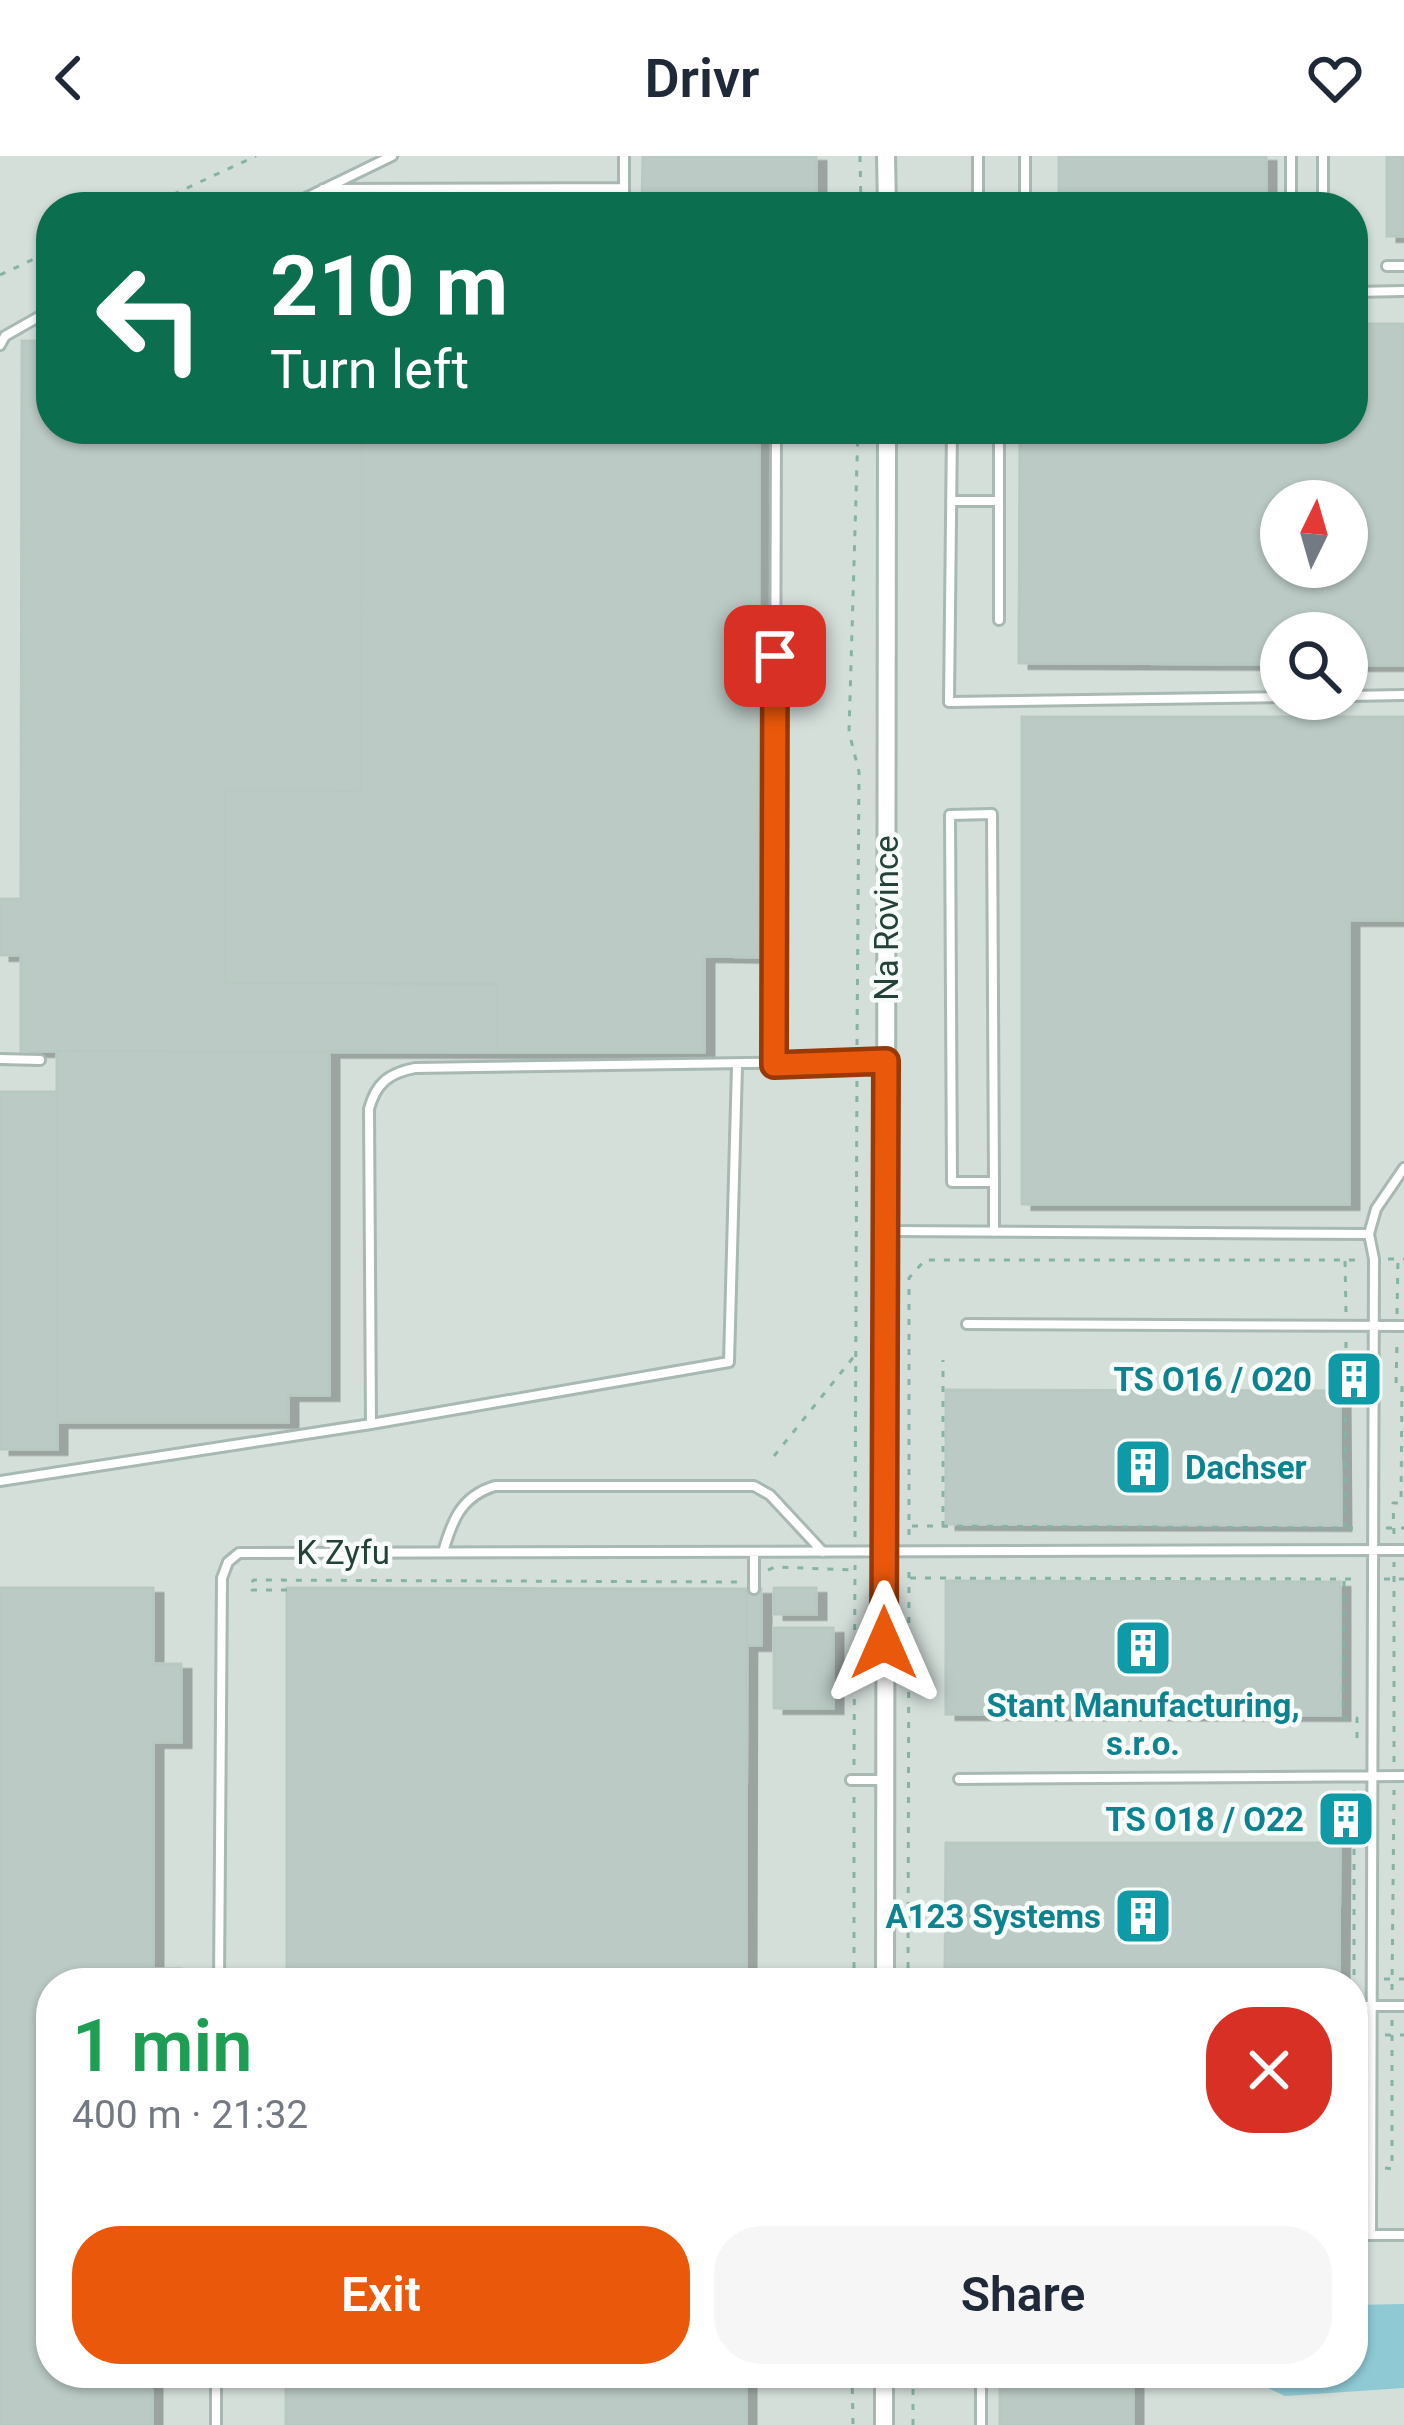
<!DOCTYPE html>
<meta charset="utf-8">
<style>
body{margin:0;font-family:Roboto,sans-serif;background:#f6f6f7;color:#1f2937;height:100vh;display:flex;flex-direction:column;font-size:45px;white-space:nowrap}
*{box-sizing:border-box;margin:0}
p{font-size:39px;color:#747a83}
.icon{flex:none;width:66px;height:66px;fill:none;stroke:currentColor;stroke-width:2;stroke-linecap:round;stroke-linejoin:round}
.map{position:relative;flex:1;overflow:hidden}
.details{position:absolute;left:36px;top:1812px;width:1332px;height:420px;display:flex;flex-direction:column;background:#fff;border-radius:48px;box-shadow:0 3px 9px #0004}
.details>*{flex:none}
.guide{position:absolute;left:36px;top:36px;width:1332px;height:252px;border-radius:48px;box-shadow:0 3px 9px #0004;background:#0b6e4f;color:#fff;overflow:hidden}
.needle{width:78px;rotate:5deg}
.buttons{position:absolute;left:1260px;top:324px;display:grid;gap:24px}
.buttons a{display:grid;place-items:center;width:108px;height:108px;border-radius:50%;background:#fff;box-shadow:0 3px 9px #0004;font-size:60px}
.pin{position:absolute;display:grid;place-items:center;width:102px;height:102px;color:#fff;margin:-51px;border-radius:24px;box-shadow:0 6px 18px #0006}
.me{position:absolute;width:132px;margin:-66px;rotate:0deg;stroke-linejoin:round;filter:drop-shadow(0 0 9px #0008)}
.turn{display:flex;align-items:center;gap:42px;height:252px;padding:0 36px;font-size:54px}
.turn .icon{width:156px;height:156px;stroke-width:2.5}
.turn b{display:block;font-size:84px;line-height:102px}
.round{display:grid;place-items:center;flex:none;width:126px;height:126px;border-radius:48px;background:#f6f6f7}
.headline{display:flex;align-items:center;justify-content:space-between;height:204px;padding:0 36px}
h1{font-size:72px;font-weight:600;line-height:90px;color:#1e9e55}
.button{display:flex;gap:24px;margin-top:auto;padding:24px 36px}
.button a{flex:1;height:138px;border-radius:48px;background:#ea580c;color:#fff;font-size:48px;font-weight:600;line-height:138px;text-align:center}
.button a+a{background:#f6f6f7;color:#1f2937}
header{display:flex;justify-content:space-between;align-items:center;height:156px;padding:0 36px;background:#fff;font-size:54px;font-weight:600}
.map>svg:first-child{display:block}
</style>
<header><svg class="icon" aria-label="back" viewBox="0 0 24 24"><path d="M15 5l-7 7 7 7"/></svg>Drivr<svg class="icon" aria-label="heart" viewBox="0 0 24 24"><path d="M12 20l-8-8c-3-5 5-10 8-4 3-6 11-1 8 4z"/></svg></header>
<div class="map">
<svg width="1404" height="2269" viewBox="0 0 1404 2269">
<defs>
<filter id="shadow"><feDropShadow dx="10" dy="5.5" stdDeviation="0" flood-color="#0004"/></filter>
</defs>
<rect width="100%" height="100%" fill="#e6efeb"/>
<path fill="#d4dfda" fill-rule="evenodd" d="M0,0H1404V2269H0ZM51,51H1353V273H51ZM1281,345H1347V411H1281ZM1281,477H1347V543H1281ZM51,1827H1353V2217H51Z"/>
<path fill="#8ec9d4" d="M1404,2148V2232L1285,2240L1255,2226L1251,2217H1353V2149Z"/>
<path fill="#bbcac4" stroke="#b8c9c2" stroke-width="3" fill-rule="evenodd" filter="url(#shadow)" d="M643,0H816V42L765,41V46L755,45V41L693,42V51H642Z
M1059,0H1266V51H1059Z
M1387,0H1404V80H1387Z
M1353,168H1404V509H1347V477H1281V508L1019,507L1020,273H1353ZM1281,345H1347V411H1281Z
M22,185H51V273H362L361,635L225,634V827L497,828V896L21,895V799H0V743H21Z
M362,273H759L758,801L704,800V896H497V828L225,827V634L361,635Z
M1022,561H1404V764H1349V1048H1022Z
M57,895L329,896V1239H288V1266H57Z
M0,936H57V1293H0Z
M946,1234L1340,1235L1341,1369L946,1368Z
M946,1425L1340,1426V1559L946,1558Z
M0,1432H153V1508H181V1586H153V1813H181V1827H51V2217H152V2269H0Z
M287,1432L747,1433L746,1827H287Z
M774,1432H816V1458H774Z
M747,1433H761V1489H747Z
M774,1472H833V1552H774Z
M946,1687H1340L1339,1820H945Z
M286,2217H746V2269H286Z
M1000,2217H1133V2269H1000Z"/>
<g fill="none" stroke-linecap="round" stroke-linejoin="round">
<g stroke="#a8b8b2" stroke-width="14">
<path id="lane" d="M624,0V51
M1025,0V51
M323,33L624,32
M287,51L392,0
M978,51V0
M1291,51V0
M1323,51V0
M1387,110H1404
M1353,136L1404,135
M0,189L5,180L51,154
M952,273L949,546L1281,541
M999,273V464
M951,345H999
M1347,540L1404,539
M0,903L40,904
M774,909L776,273
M994,1026H952L950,659L992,658L994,1026V1076
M887,1075L1369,1078L1376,1053L1404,1012
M1369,1078L1374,1103L1371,2079
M967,1168L1404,1170
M371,1268L369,953C376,927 389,917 415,912L884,905
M0,1325L371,1268L729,1206L737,910
M443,1396C452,1365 461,1340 495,1330H754L770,1339L823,1396
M754,1433V1397
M959,1623L1404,1620
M851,1624H884
M219,1827L222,1422L228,1406L239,1397L1404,1394
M1353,1850H1404
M1353,2079H1404
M216,2269V2217
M981,2269V2217"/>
</g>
<g stroke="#a8b8b2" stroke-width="22">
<path id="street" d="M886,0L887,51
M885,1827L887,273
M884,2217V2269"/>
</g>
<path stroke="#86b3a5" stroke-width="3" stroke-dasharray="6 9" stroke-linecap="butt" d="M860,0L861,51
M146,51L256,0
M0,119L51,95
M857,889L859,616L849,576L858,273
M1388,1103H1404
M1345,1105L1346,1156
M1397,1158L1398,1103
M774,1300L856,1198
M912,1370L1358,1372
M943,1371V1204
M1345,1372L1346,1183
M1386,1372H1404
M1394,1378L1393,1347H1401L1402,1230H1396L1397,1186
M909,1379V1122L925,1104H1360
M855,1381L857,917
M768,1414L775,1411L853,1414
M910,1422L1357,1423
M1384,1423H1404
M1344,1425L1343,1562H1357V1584
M287,1434H252L249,1428L254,1424L743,1426
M1394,1606V1406
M854,1609L855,1409
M910,1823H1356
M1384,1823H1404
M854,1827V1637
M908,1827L909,1407
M1354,1834V1634
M1392,1834L1394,1634
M1385,1879H1404
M1353,1933L1354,1862
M1385,2012L1392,2013V1862
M852,2217L853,2269
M913,2269V2217"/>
<use href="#lane" stroke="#fff" stroke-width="8"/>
<use href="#street" stroke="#fff" stroke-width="16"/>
</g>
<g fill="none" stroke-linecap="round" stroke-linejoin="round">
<g stroke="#983908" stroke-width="30">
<path id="route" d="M775,500L774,909L886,905L884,1487"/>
</g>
<use href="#route" stroke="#ea580c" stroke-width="21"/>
</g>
<defs>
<g id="building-square" transform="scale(3)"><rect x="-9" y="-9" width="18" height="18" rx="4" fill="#0f9aa8" stroke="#f7fbf9"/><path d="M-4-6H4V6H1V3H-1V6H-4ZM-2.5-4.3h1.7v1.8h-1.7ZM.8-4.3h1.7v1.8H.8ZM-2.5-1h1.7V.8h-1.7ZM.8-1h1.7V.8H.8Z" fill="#fff"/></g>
</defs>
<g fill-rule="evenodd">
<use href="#building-square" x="1354" y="1223"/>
<use href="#building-square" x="1143" y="1311"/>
<use href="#building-square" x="1143" y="1492"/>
<use href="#building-square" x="1346" y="1663"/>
<use href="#building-square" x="1143" y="1760"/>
</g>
<g text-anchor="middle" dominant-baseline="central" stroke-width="9" stroke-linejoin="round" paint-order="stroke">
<g font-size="33" fill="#24423a" stroke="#f7fbf9">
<text transform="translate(886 762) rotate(-90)">Na Rovince</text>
<text x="343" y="1396">K Zyfu</text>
</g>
<g font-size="33" font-weight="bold" fill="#0d838f" stroke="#f7fbf9" text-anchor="end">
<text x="1312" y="1223">TS O16 / O20</text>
<text x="1185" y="1311" text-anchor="start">Dachser</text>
<text x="1143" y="1549" text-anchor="middle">Stant Manufacturing,<tspan x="1143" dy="38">s.r.o.</tspan></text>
<text x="1304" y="1663">TS O18 / O22</text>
<text x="1101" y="1760">A123 Systems</text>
</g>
</g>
</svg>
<div class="buttons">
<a><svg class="needle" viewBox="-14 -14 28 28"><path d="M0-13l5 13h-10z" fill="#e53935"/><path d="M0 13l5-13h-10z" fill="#747a83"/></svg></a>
<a><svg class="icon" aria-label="search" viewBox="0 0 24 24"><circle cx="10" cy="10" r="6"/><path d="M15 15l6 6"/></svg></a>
</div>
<div class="pin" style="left:775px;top:500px;background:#d93025"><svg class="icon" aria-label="arrive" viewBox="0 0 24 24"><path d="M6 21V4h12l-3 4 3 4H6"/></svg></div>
<svg class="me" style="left:884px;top:1487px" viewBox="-20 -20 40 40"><path d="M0-17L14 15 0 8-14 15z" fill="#ea580c" stroke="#fff" stroke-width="4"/></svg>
<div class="guide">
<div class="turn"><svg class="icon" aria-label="left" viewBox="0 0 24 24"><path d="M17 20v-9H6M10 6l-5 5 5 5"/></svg><div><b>210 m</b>Turn left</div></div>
</div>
<section class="details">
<div class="headline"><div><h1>1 min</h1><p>400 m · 21:32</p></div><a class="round" style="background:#d93025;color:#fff"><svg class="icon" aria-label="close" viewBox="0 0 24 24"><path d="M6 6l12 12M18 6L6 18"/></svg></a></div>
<div class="button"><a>Exit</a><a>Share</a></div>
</section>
</div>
